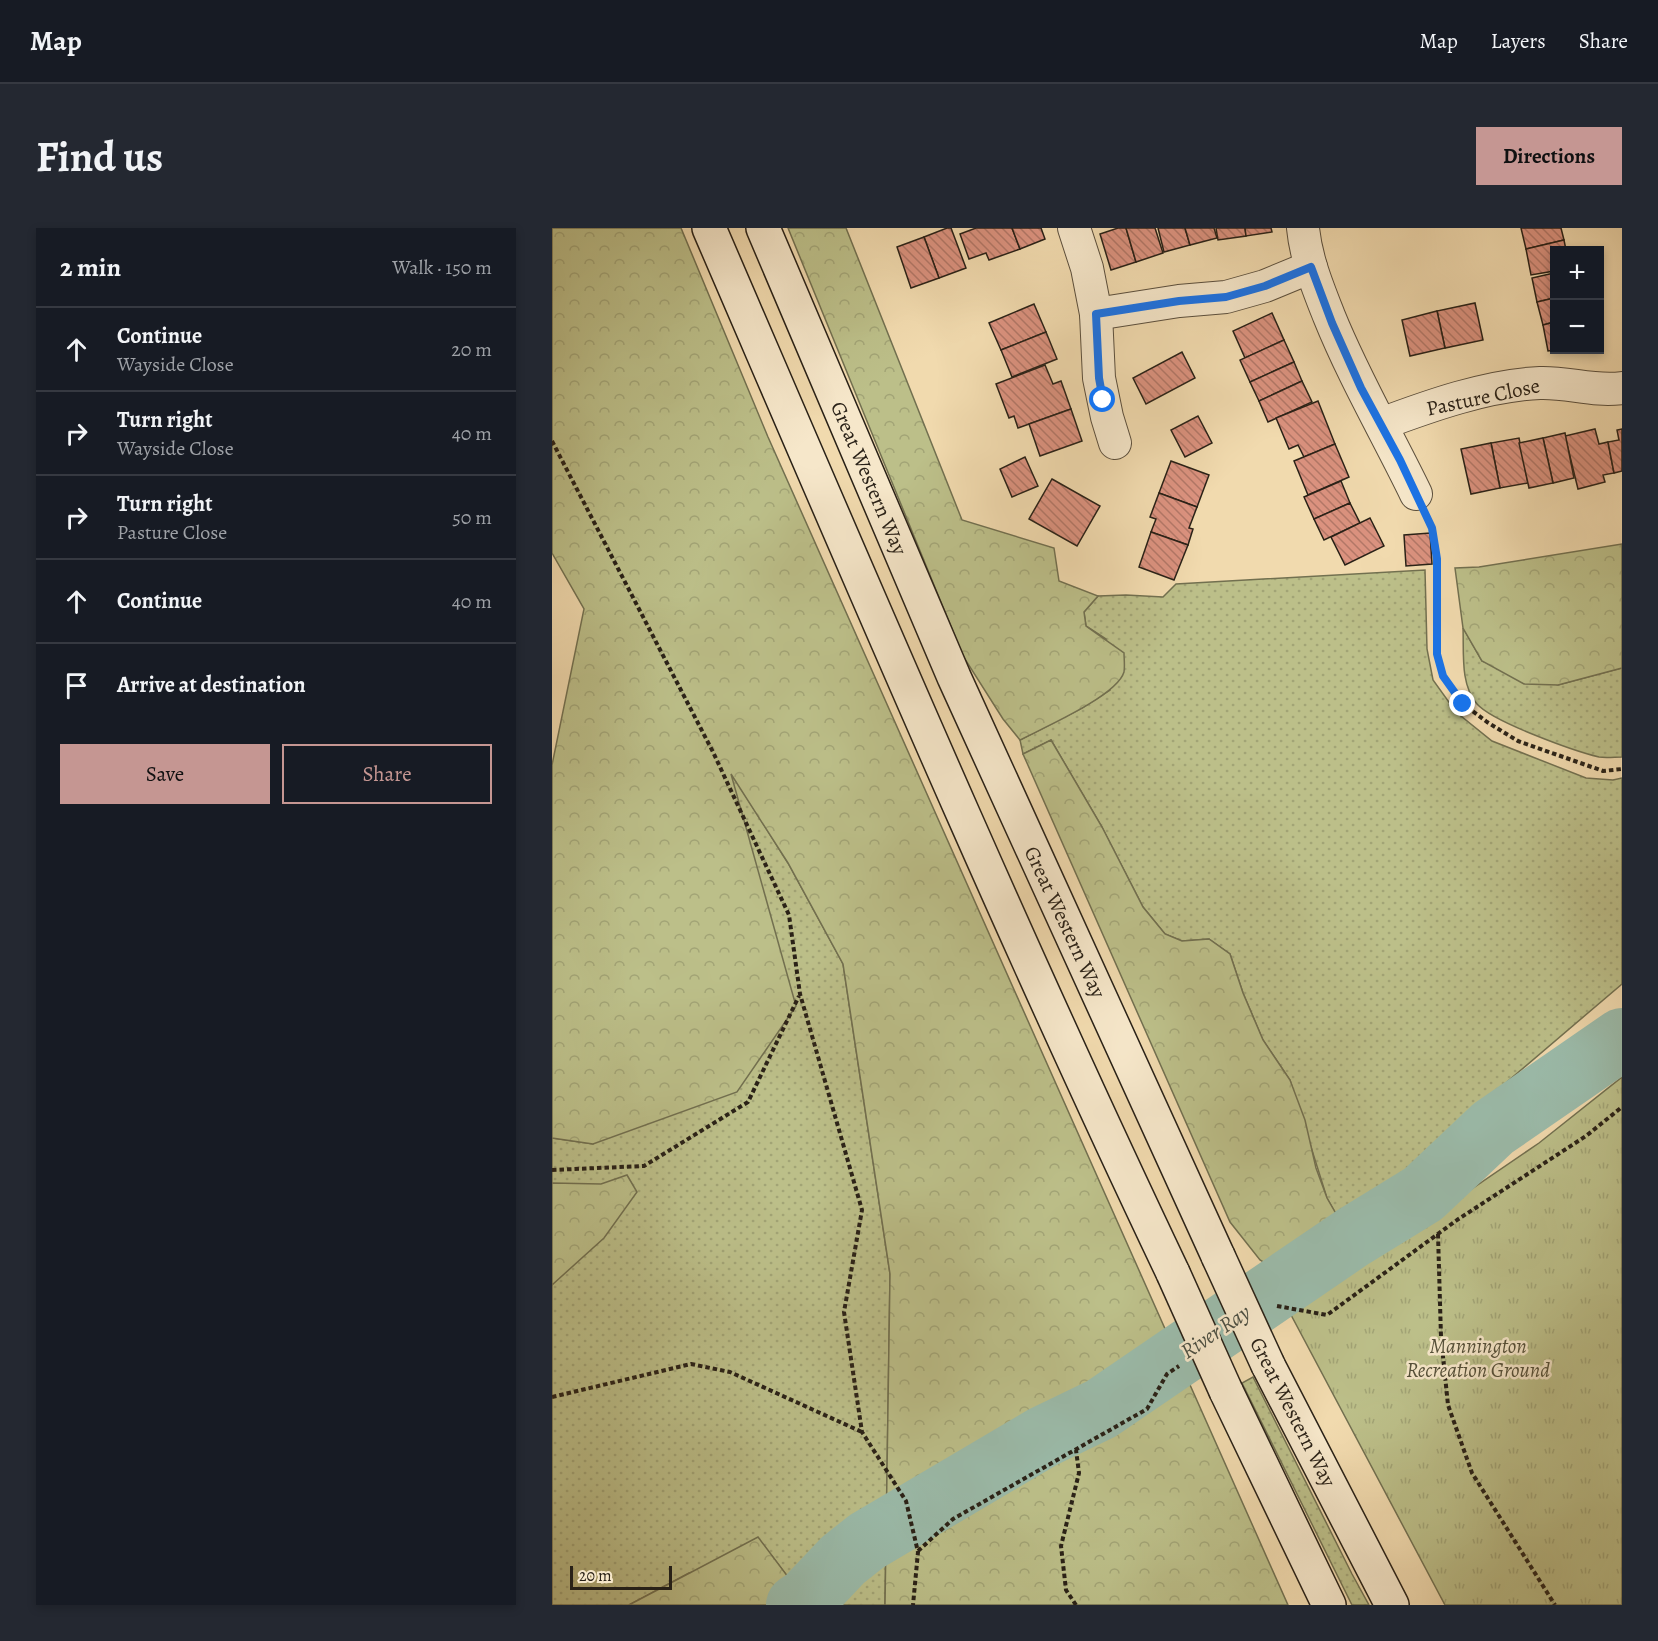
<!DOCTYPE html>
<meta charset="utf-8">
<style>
:root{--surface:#171b24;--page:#242831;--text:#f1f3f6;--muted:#9ea1a6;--line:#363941;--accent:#c59692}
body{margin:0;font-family:Alegreya,serif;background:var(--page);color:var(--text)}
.controls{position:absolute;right:18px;top:18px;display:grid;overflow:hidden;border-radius:0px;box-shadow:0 3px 9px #0003}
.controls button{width:54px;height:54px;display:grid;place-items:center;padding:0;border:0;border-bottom:2px solid var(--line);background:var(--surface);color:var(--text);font:30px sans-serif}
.scale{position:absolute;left:18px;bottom:15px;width:102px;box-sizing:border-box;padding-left:6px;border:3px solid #292117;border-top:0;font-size:16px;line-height:21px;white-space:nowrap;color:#292117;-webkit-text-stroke:4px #f6e7ca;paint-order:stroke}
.stop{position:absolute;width:18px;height:18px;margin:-14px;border:4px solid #1a73e8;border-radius:50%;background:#fff}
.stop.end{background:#1a73e8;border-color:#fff;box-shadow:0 2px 6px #0008}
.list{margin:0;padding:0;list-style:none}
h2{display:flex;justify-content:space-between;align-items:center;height:78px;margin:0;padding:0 24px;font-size:26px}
h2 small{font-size:20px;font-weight:400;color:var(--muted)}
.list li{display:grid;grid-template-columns:39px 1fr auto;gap:18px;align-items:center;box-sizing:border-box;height:84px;padding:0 24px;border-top:2px solid var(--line)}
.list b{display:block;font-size:22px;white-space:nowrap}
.list p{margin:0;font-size:20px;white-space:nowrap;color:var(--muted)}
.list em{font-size:20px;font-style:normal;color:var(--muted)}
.actions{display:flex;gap:12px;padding:18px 24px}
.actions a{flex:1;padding:14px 0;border:2px solid var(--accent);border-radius:0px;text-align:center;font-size:21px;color:var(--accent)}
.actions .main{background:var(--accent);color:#111}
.icon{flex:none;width:33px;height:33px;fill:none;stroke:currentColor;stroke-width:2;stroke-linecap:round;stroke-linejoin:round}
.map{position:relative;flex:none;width:1070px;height:1377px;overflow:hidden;border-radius:0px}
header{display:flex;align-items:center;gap:36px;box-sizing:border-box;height:84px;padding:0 30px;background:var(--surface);border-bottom:2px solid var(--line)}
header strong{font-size:28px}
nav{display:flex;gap:33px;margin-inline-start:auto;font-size:21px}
.intro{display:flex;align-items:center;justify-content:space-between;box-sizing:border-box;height:144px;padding:0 36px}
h1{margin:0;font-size:42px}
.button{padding:15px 27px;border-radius:0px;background:var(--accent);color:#111;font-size:21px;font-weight:700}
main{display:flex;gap:36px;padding:0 36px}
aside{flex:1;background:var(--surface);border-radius:0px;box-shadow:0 3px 9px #0003}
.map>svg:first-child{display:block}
.grass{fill:url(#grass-dots);stroke:#727050;stroke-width:1.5}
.forest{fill:url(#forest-crowns);stroke:#727050;stroke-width:1.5}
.park{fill:url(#park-tufts);stroke:#727050;stroke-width:1.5}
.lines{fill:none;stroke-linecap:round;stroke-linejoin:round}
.river{stroke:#9bbbaa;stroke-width:62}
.building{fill:url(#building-back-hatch);stroke:#292117;stroke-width:1.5}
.street-casing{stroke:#5b4f3d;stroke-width:34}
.secondary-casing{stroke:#292117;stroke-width:36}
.path{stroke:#292117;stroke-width:4;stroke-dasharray:4.5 3;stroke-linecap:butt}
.street{stroke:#f6e7ca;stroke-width:32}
.secondary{stroke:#f6e7ca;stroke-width:33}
.secondary-bridge-casing{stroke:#292117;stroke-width:36;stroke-linecap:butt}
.secondary-bridge{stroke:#f6e7ca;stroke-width:33}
.route{stroke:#1a73e8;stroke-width:8}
.labels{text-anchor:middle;stroke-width:5;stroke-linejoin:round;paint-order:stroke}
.street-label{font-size:21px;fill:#292117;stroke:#f6e7ca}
.park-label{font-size:21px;font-style:italic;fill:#555039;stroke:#f6e7ca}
.water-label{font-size:22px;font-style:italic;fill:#4b4f43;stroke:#f6e7ca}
</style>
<header>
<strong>Map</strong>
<nav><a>Map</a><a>Layers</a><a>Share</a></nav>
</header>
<div class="intro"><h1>Find us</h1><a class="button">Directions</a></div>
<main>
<aside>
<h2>2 min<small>Walk · 150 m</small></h2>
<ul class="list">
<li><svg class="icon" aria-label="ahead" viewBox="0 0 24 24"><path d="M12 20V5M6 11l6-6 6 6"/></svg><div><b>Continue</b><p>Wayside Close</p></div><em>20 m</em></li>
<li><svg class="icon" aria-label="right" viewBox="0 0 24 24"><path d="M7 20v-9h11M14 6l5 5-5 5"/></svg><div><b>Turn right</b><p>Wayside Close</p></div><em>40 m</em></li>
<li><svg class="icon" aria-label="right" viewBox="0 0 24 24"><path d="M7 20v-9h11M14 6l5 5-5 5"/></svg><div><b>Turn right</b><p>Pasture Close</p></div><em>50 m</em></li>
<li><svg class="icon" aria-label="ahead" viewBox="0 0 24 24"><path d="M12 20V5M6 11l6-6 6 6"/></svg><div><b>Continue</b></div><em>40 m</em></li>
<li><svg class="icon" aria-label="arrive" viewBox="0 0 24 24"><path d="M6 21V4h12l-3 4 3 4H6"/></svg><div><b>Arrive at destination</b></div></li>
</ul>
<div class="actions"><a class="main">Save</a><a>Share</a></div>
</aside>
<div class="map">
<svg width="1070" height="1377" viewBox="0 0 1070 1377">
<defs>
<pattern id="grass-dots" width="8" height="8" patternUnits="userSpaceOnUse" patternTransform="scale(1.5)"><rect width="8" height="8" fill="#bcbf89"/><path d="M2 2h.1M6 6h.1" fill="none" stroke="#a2a476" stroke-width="1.8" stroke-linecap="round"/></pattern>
<pattern id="forest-crowns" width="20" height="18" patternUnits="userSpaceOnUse" patternTransform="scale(1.5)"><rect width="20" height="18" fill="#bcbf89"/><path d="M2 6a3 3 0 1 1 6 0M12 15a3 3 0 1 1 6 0" fill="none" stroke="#a2a476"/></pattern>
<pattern id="park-tufts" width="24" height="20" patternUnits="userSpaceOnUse" patternTransform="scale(1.5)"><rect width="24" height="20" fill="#bcbf89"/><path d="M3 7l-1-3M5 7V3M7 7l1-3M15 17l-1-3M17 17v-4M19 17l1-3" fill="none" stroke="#a2a476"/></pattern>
<pattern id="building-back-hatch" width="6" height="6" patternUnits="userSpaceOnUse" patternTransform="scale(1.5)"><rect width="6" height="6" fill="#db927f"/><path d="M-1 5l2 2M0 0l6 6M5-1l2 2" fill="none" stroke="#b27767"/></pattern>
</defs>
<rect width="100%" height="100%" fill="#f1daae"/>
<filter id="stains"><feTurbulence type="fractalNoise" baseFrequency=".00333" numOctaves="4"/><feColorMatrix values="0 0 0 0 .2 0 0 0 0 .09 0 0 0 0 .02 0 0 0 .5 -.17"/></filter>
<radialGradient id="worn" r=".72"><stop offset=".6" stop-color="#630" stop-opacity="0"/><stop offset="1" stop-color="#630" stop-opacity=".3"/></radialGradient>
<!-- grass -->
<g class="grass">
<polygon points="873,342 875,421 881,452 904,484 940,513 1034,550 1061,552 1070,550 1070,756 909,893 791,998 775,970 738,852 711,812 691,765 678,726 657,711 630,713 613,706 591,679 550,599 499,512 471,526 468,512 530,480 558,462 554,411 534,398 532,384 546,368 574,367 611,369 624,356"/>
<path d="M911,400L930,433L1006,457L1070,440V529C1063,529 1054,530 1047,529C1022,523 941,494 925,476C908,457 912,424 911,400Z"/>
<polygon points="178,543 236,635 291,736 338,1046 333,1377 257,1377 220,1328 137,1345 77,1377 0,1377 0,910 41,916"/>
<polygon points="701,1149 800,1346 817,1377 800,1377 690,1155"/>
</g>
<!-- forest -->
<g class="forest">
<polygon points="0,0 129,0 216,209 736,1377 333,1377 338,1046 291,736 236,635 179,546 244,778 185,864 41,916 0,910 0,537 32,381 0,325"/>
<path d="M236,0H294L410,292L502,320L507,353L546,368L532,384L534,398L572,425C572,430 573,438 572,444C565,468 491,500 468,512L451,491L411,428Z"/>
<polygon points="1070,316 1070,440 1006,457 972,456 930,433 911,400 903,340 927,339"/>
<polygon points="499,512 550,599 591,679 613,706 630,713 657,711 678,726 691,765 711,812 738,852 753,892 764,940 775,970 791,998 726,1043 708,1032 678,994 471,526"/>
<polygon points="75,947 85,964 52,1010 0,1057 0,955 49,956"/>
<polygon points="206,1309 257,1377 77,1377"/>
</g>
<!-- park -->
<polygon class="park" points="1070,849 1070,1377 893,1377 738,1085 987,915"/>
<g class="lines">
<!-- river -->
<polyline class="river" points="245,1377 254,1371 291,1332 315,1313 491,1209 549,1181 801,1009 871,966 941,900 1070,811"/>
</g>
<!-- building -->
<g class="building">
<polygon points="395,0 399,0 414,40 387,50 372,9"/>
<polygon points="424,0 460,0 468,21 437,32 434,25 417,31 408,6"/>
<polygon points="460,0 489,0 493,11 468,21"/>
<polygon points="566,0 574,0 584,34 559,42 548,6"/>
<polygon points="574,0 603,0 611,25 584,34"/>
<polygon points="606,0 633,0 638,17 612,24"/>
<polygon points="633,0 662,0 665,10 638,17"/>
<polygon points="664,0 693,0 694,8 666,12"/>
<polygon points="693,0 719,0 720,4 694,8"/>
<polygon points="969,0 1009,0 1012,12 974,21"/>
<polygon points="372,9 387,50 359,60 345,19"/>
<polygon points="1012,12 1014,22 1002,22 1002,43 979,47 974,21"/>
<polygon points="1002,45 1002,70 985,74 980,50"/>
<polygon points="1002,70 1002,94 991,97 985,74"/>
<polygon points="923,75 931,112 893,120 885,83"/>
<polygon points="482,76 494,104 449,122 437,95"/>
<polygon points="885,83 893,120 858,128 850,92"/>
<polygon points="720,85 732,112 693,130 681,103"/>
<polygon points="1002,94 1003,122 996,123 991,97"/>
<polygon points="494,104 505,131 460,149 449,122"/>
<polygon points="732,112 742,134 698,154 688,132"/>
<polygon points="630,124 643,150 594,176 581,150"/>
<polygon points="742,134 750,153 707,173 698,154"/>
<polygon points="493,137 501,156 509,153 519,181 466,200 462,188 457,190 444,156"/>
<polygon points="750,153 760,174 716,194 707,173"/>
<polygon points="766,173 783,216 752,229 746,217 737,221 724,190"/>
<polygon points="519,181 530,213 488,228 477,196"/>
<polygon points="646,188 660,215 633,229 619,202"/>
<polygon points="1043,201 1047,216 1056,214 1062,245 1051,247 1053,254 1026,261 1013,208"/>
<polygon points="1070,201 1070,243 1062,245 1056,214 1067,212 1065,202"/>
<polygon points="1013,205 1022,250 1001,255 991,210"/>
<polygon points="967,210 976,255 948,260 939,215"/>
<polygon points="991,210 1001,255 977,260 967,215"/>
<polygon points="939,215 948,260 919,266 909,221"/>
<polygon points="783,216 797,249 756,267 742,233"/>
<polygon points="473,229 486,258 460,269 448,241"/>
<polygon points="619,233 657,247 645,279 607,265"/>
<polygon points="500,251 548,278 525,318 477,291"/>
<polygon points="789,253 798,275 762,291 752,269"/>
<polygon points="607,265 645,279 637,300 641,301 636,317 599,304 604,291 598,289"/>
<polygon points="798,275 808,295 772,312 762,291"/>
<polygon points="818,290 832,318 793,337 779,309"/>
<polygon points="599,304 636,317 622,352 587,339"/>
<polygon points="878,305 880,336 854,338 852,307"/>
</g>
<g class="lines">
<defs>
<g id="street">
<polyline points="522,0 535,40 544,86 547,150 555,189 563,215"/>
<path d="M751,0C754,31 766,60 777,88C802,150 835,206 864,266"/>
<polyline points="544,86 627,73 674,69 713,58 759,39"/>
<path d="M829,196C877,178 936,157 988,155C1016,154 1042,164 1070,160"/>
</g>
<g id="secondary">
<path d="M157,0C308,350 457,701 621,1045"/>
<polyline points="211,0 402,449 666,1028"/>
<polyline points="716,1137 840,1377"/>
<polyline points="674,1163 777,1377"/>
</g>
</defs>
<!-- street casing -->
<use href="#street" class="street-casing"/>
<!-- secondary casing -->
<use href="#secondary" class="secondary-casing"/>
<!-- path -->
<g class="path">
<polyline points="0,213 161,524 237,687 248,766 310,982 292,1084 310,1204 354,1273 366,1324 361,1377"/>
<polyline points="878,294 884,316 885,331 885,426 891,448 911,476 935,494 966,513 1051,543 1070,541"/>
<polyline points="0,942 92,938 196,874 247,768"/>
<polyline points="886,1006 889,1109 896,1177 920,1245 1003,1377"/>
<polyline points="725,1078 775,1087 905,992 1034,908 1070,879"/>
<polyline points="0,1169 139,1136 178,1144 310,1204"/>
<polyline points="366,1323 401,1291 595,1181 615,1146 627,1138"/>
<polyline points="524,1377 514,1362 509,1318 527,1245 524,1222"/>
</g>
<!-- street -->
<use href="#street" class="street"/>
<!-- secondary -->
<use href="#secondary" class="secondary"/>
<defs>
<g id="secondary-bridge">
<polyline points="666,1028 716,1137"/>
<polyline points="621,1045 674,1163"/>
</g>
</defs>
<!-- secondary-bridge casing -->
<use href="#secondary-bridge" class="secondary-bridge-casing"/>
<!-- secondary-bridge -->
<use href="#secondary-bridge" class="secondary-bridge"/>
</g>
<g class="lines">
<!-- route -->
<polyline class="route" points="551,172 547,150 544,86 627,73 674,69 713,58 759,39 780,95 809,160 848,232 880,300 885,331 885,426 891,448 911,476"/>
</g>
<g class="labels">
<!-- street labels -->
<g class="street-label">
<text transform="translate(931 169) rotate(-12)" y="7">Pasture Close</text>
<text transform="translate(317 250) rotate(67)" y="7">Great Western Way</text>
<text transform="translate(513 694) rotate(65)" y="7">Great Western Way</text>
<text transform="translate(741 1184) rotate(63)" y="7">Great Western Way</text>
</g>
<!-- park labels -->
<g class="park-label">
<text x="926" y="1125">Mannington<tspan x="926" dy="24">Recreation Ground</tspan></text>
</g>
<!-- water labels -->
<g class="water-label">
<text transform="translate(663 1103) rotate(-34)" y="8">River Ray</text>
</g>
</g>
<rect width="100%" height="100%" filter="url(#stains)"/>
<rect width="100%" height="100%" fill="url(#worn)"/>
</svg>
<div class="controls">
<button>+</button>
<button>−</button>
</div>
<div class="scale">20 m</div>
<div class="stop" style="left:551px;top:172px"></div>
<div class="stop end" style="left:911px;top:476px"></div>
</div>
</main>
